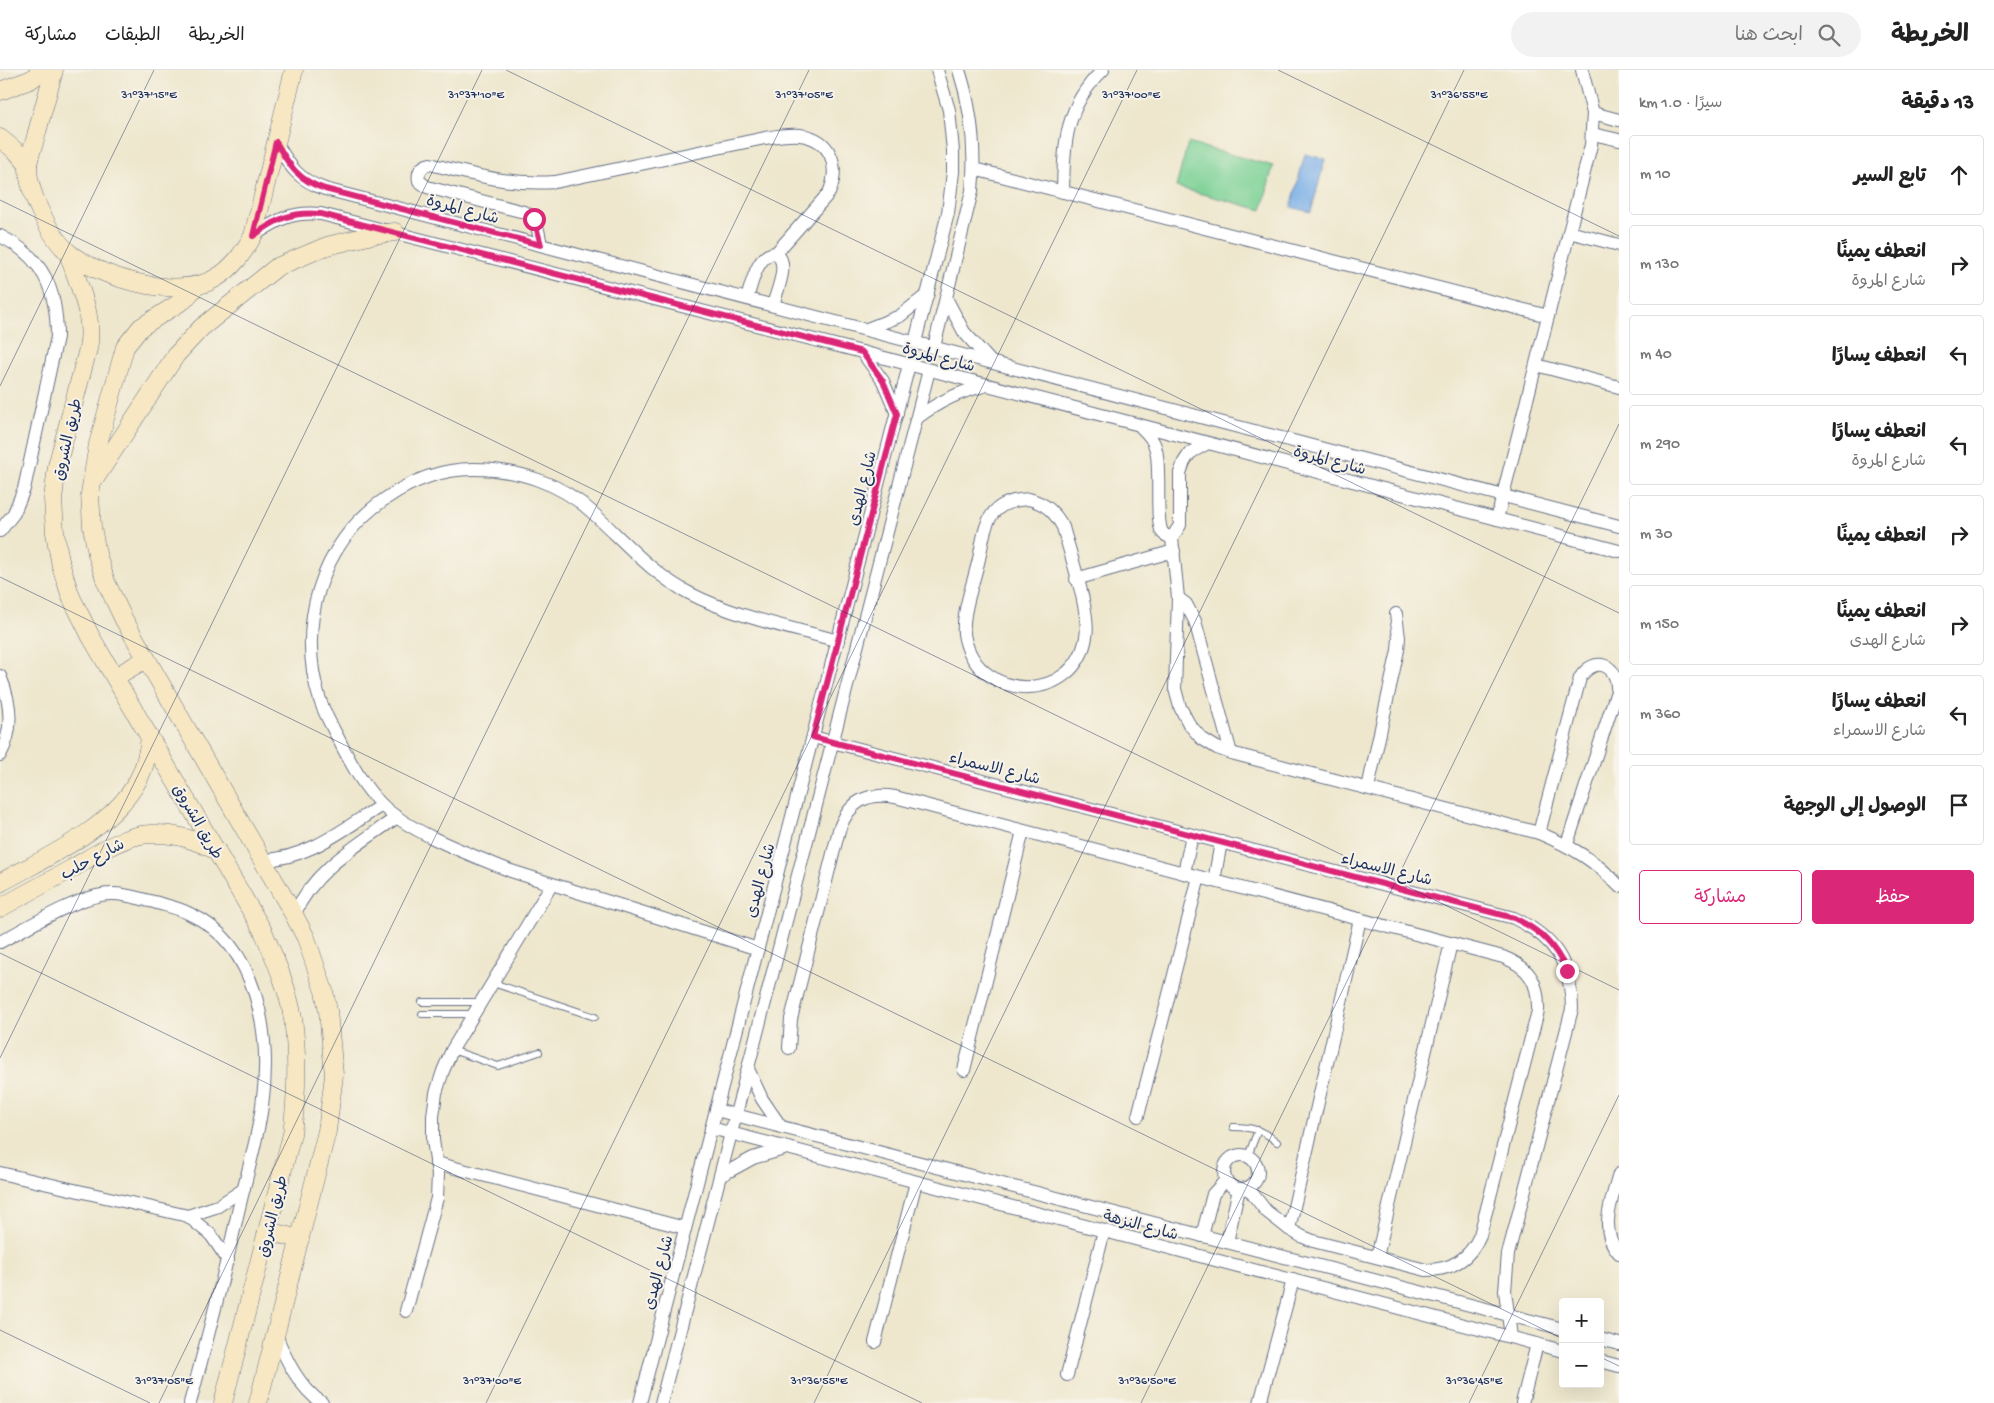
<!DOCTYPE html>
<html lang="ar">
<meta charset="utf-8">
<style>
:root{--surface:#fff;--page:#f2f2f2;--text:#222;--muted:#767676;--line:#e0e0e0;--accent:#db2777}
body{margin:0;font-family:"Gochi Hand","Playpen Sans Arabic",sans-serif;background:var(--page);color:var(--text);direction:rtl}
.controls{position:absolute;right:15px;bottom:15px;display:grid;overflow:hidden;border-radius:5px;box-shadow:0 5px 20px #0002}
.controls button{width:45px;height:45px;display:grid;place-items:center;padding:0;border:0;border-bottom:1px solid var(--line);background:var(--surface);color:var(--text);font:25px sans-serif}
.stop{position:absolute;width:15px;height:15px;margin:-11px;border:4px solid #db2777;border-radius:50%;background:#fff}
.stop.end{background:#db2777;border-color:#fff;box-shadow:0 1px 5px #0008}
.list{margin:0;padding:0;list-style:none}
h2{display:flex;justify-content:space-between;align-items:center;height:65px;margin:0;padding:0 20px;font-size:21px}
h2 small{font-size:16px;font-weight:400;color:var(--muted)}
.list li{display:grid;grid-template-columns:32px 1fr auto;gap:15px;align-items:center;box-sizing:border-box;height:80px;margin:0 10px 10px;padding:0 10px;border:1px solid var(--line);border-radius:5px}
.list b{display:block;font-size:19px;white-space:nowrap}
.list p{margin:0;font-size:16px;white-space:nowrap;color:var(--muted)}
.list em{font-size:16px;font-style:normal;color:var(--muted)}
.actions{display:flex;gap:10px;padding:15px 20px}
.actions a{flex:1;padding:11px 0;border:1px solid var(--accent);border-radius:5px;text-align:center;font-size:18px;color:var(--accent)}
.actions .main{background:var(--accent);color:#fff}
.icon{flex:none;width:28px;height:28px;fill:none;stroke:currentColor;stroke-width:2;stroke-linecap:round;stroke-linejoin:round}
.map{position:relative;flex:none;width:1619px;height:1333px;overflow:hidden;direction:ltr}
header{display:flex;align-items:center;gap:30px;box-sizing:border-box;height:70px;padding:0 25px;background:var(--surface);border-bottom:1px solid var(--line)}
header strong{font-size:24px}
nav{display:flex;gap:28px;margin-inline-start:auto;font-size:18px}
.search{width:350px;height:45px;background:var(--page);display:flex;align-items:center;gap:12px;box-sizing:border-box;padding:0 18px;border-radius:28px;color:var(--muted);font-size:19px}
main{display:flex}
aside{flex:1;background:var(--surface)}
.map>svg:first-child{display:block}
.green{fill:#7dd296;stroke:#4c807a}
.water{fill:#7aafe8;stroke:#4a6fa3}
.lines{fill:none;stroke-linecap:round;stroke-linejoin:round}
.lane-casing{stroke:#656f85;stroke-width:8}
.street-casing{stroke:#656f85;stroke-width:14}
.secondary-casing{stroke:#656f85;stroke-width:19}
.lane{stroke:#fff;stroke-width:6}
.street{stroke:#fff;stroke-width:12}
.secondary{stroke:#f7e8c3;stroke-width:18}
.route{stroke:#db2777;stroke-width:6}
.ticks{fill:none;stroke:#1b2f5e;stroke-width:1;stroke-opacity:0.45}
.labels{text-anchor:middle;stroke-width:4;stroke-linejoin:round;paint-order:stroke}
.street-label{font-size:16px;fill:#1b2f5e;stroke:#f7f3e8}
.ticks-label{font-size:12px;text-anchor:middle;fill:#1b2f5e;stroke:#f7f3e8;stroke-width:4;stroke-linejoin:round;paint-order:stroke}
</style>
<header>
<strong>الخريطة</strong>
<div class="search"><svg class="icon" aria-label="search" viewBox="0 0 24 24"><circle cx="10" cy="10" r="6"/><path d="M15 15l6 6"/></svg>ابحث هنا</div>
<nav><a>الخريطة</a><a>الطبقات</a><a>مشاركة</a></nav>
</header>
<main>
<aside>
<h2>13 دقيقة<small>سيرًا · 1.0 km</small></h2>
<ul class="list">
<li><svg class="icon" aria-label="ahead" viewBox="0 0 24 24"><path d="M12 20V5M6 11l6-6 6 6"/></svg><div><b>تابع السير</b></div><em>10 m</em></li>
<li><svg class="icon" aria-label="right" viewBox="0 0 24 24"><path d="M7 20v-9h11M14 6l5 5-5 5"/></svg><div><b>انعطف يمينًا</b><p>شارع المروة</p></div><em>130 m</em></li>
<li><svg class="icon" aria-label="left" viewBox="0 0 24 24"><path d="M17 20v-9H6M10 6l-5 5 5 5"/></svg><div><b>انعطف يسارًا</b></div><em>40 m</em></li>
<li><svg class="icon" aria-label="left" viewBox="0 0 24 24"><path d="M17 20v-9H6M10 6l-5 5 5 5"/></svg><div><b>انعطف يسارًا</b><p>شارع المروة</p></div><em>290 m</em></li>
<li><svg class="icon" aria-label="right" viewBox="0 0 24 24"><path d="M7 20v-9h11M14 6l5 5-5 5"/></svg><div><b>انعطف يمينًا</b></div><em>30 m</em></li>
<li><svg class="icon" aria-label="right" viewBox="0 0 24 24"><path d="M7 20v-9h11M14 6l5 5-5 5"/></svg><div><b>انعطف يمينًا</b><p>شارع الهدى</p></div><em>150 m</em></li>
<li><svg class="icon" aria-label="left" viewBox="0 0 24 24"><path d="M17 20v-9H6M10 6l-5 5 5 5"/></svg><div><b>انعطف يسارًا</b><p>شارع الاسمراء</p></div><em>360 m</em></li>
<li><svg class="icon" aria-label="arrive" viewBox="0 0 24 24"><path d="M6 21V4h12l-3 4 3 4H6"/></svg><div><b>الوصول إلى الوجهة</b></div></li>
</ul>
<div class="actions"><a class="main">حفظ</a><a>مشاركة</a></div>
</aside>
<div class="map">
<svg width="1619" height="1333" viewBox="0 0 1619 1333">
<rect width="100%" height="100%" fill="#f7f3e8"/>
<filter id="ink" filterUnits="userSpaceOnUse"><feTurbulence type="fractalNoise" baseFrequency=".02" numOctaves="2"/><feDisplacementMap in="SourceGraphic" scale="10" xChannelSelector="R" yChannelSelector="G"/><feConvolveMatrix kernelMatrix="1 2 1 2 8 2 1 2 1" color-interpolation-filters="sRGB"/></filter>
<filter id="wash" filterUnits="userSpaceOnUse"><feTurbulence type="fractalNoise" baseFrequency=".0096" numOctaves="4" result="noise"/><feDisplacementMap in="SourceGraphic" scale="20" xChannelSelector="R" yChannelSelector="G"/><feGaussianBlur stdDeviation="1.12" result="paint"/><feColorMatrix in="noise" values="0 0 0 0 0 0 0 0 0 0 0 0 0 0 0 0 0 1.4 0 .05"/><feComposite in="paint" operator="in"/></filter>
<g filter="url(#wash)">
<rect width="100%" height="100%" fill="#eee7cd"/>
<!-- green -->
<polygon class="green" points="1188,73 1273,96 1262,140 1176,117"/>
<!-- water -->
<polygon class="water" points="1305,84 1325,89 1311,142 1291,137"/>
</g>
<g filter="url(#ink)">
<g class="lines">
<defs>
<g id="lane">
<polyline points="493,913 595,947"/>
<polyline points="422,932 481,932"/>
<polyline points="422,944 473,944"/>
<polyline points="452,980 498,996 539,982"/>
<path d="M1233,1057C1251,1057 1263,1060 1277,1072"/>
<polyline points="1248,1086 1258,1060"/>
</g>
<g id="street">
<polyline points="1593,43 1619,50"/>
<polyline points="1593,64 1619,70"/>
<path d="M276,72C290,97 298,110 325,119L1619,456"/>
<polyline points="974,99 1548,246"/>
<path d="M1063,122C1064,73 1065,36 1103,0"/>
<polyline points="1569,162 1619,175"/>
<path d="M0,166C44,187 57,221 57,267L24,419L14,443L0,461"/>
<path d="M253,166C277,150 291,141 321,144L862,282L1619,481"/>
<path d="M541,175C538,161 538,148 524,142L427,117L419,111C417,102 421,96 430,94C474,105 508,115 555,112L765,68C776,66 789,64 800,65C832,69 840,97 829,123L776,183C757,183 752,214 747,228"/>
<polyline points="946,228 964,262 990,291"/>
<path d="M773,235C777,220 790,194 776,183"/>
<polyline points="867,259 900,246 928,224"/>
<polyline points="915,272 948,143 953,102 953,81 949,40 937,0"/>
<path d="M934,277L972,121C976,79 972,40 959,0"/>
<polyline points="862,282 883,311 897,344"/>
<polyline points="1536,295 1619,317"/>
<path d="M917,348C938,332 958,322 984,316"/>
<path d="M1141,357C1148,364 1154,370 1156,380C1161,398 1155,450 1162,462C1165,466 1168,466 1172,468"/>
<path d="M1206,374L1190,383L1184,392L1180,403V455L1172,468L1178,528L1175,619L1180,637L1189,654L1201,668L1217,678L1231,683L1539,763C1572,777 1595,790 1619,816"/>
<path d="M1029,429C1046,434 1054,441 1063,457C1070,484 1091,543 1086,567C1075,634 980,633 965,569C959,547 976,507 980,484C986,450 990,431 1029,429Z"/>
<polyline points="1497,449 1591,75 1593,43 1582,0"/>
<polyline points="1076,509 1174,481"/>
<polyline points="1178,528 1186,534 1195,551 1231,683"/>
<path d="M0,606C11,632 14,660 0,685"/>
<path d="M813,667L1514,848C1555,868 1571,893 1572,939L1508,1184L1505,1221L1511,1267"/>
<polyline points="1368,718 1398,580 1399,568 1396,544"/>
<path d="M1539,763L1580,608C1594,585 1619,594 1617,621L1567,774"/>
<path d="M263,790C308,789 345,758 382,735"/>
<polyline points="1184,803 1192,765"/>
<polyline points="1214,811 1221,772"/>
<path d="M294,845C314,799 358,775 397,747"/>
<path d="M0,872C28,857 80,825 110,824C125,823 140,829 154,832C167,836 179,838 190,844C259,875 272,968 262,1036C257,1072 246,1107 238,1142C224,1206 207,1270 190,1333"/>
<path d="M758,879L511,801C474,786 408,762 381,734C364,717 353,697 342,676C335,661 325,646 320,630C296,558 320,473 385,429C411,411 440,399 473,399C518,399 561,413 593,443C625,472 651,503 689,523C735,547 789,557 838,571"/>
<path d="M789,978L791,949L839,760C849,732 866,722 895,727L1503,887C1529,897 1539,912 1538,941L1480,1165C1470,1189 1452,1200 1426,1200L1313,1171L1301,1166L1289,1159L1266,1141L1248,1118"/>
<polyline points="748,999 762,1029 781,1057"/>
<polyline points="964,1000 1023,761"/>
<polyline points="716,1040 1563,1259"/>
<polyline points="1138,1046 1199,807"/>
<polyline points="711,1058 1563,1281"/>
<circle cx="1241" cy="1102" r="17"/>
<polyline points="436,1093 685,1158"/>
<polyline points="0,1103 188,1146 211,1165 228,1190"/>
<path d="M1619,1104C1612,1130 1598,1160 1619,1183"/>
<polyline points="720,1106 753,1088 784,1079"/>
<polyline points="188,1146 218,1136 244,1119"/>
<polyline points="1289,1159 1360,849"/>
<polyline points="1202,1166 1213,1124 1225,1111"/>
<polyline points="1227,1172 1239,1119"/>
<polyline points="1377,1187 1451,873"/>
<polyline points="406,1241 437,1128 438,1104 433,1070 433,1046 436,1023 443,1001 452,980 552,814"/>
<path d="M276,1265C286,1290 299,1317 322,1333"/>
<polyline points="1600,1269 1619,1274"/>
<polyline points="875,1272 916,1112"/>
<polyline points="1600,1291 1619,1296"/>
<polyline points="1067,1305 1104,1161"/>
<polyline points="640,1333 909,295"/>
<polyline points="661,1333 929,300"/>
<polyline points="1260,1333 1293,1210"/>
<polyline points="1522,1333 1537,1274"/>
</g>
<g id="secondary">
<path d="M54,0C48,23 41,46 35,70C33,77 29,87 28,95C27,121 50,167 69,183C101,208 178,231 216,208C233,198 243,183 253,166L294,0"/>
<polyline points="0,21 30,10 44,0"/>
<polyline points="0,68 17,82 28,95"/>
<path d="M68,182C77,214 95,244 88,279L57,396L53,429L55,463L61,496L71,527L91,567L263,861C275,889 288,918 293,949C298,987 297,1025 292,1064L223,1333"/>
<polyline points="197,215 184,230 141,257 125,277 98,374 90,424 92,457 97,484 106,512 123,548 294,845 306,868 324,921 328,941 334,1005 327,1061 258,1333"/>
<polyline points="96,407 176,285 201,258 277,197 327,176 372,165 395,162"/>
<polyline points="115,607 146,589"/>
<path d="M0,813C46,787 111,759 137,712C145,698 148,683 150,668"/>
<path d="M0,838C24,825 47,812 71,799C95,785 122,765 151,764C176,763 196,770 217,781"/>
<polyline points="267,1161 300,1169"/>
</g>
</defs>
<!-- lane casing -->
<use href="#lane" class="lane-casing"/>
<!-- street casing -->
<use href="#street" class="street-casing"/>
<!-- secondary casing -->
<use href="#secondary" class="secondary-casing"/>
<!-- lane -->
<use href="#lane" class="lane"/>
<!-- street -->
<use href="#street" class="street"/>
<!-- secondary -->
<use href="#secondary" class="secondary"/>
</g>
</g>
<g class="lines" filter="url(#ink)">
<!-- route -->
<path class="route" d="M534,149L541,175L325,119C298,110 290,97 276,72L253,166C277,149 291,141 321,144L862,282L883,311L897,344L813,667L1514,848C1541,861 1554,874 1567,901"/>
</g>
<!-- ticks -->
<path class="ticks" d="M506,0L1619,543M1278,0L1619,166M0,130L1619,920M0,316L154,0M0,507L1563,1269M0,883L922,1333M0,988L482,0M0,1260L150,1333M1600,1287L1619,1296M159,1333L809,0M486,1333L1137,0M814,1333L1464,0M1141,1333L1619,354M1469,1333L1619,1025"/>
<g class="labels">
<!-- street labels -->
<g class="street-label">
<text transform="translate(463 138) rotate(15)" y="6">شارع المروة</text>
<text transform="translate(939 286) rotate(15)" y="6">شارع المروة</text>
<text transform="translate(66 369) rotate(-77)" y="6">طريق الشروق</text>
<text transform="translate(1330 389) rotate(15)" y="6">شارع المروة</text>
<text transform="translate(861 418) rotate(-76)" y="6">شارع الهدى</text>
<text transform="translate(995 697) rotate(14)" y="6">شارع الاسمراء</text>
<text transform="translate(199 751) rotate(60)" y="6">طريق الشروق</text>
<text transform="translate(92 788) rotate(-28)" y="6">شارع حلب</text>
<text transform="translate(1387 798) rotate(14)" y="6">شارع الاسمراء</text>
<text transform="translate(759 810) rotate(-75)" y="6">شارع الهدى</text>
<text transform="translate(271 1146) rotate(-76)" y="6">طريق الشروق</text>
<text transform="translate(1141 1154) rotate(15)" y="6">شارع النزهة</text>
<text transform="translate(657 1202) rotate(-75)" y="6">شارع الهدى</text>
</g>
</g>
<g class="ticks-label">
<text x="149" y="28">31°37'15"E</text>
<text x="476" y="28">31°37'10"E</text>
<text x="804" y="28">31°37'05"E</text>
<text x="1131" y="28">31°37'00"E</text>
<text x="1459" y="28">31°36'55"E</text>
<text x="164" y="1314">31°37'05"E</text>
<text x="492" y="1314">31°37'00"E</text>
<text x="819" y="1314">31°36'55"E</text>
<text x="1147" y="1314">31°36'50"E</text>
<text x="1474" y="1314">31°36'45"E</text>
</g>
</svg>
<div class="controls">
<button>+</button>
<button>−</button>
</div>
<div class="stop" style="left:534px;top:149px"></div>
<div class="stop end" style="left:1567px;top:901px"></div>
</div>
</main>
